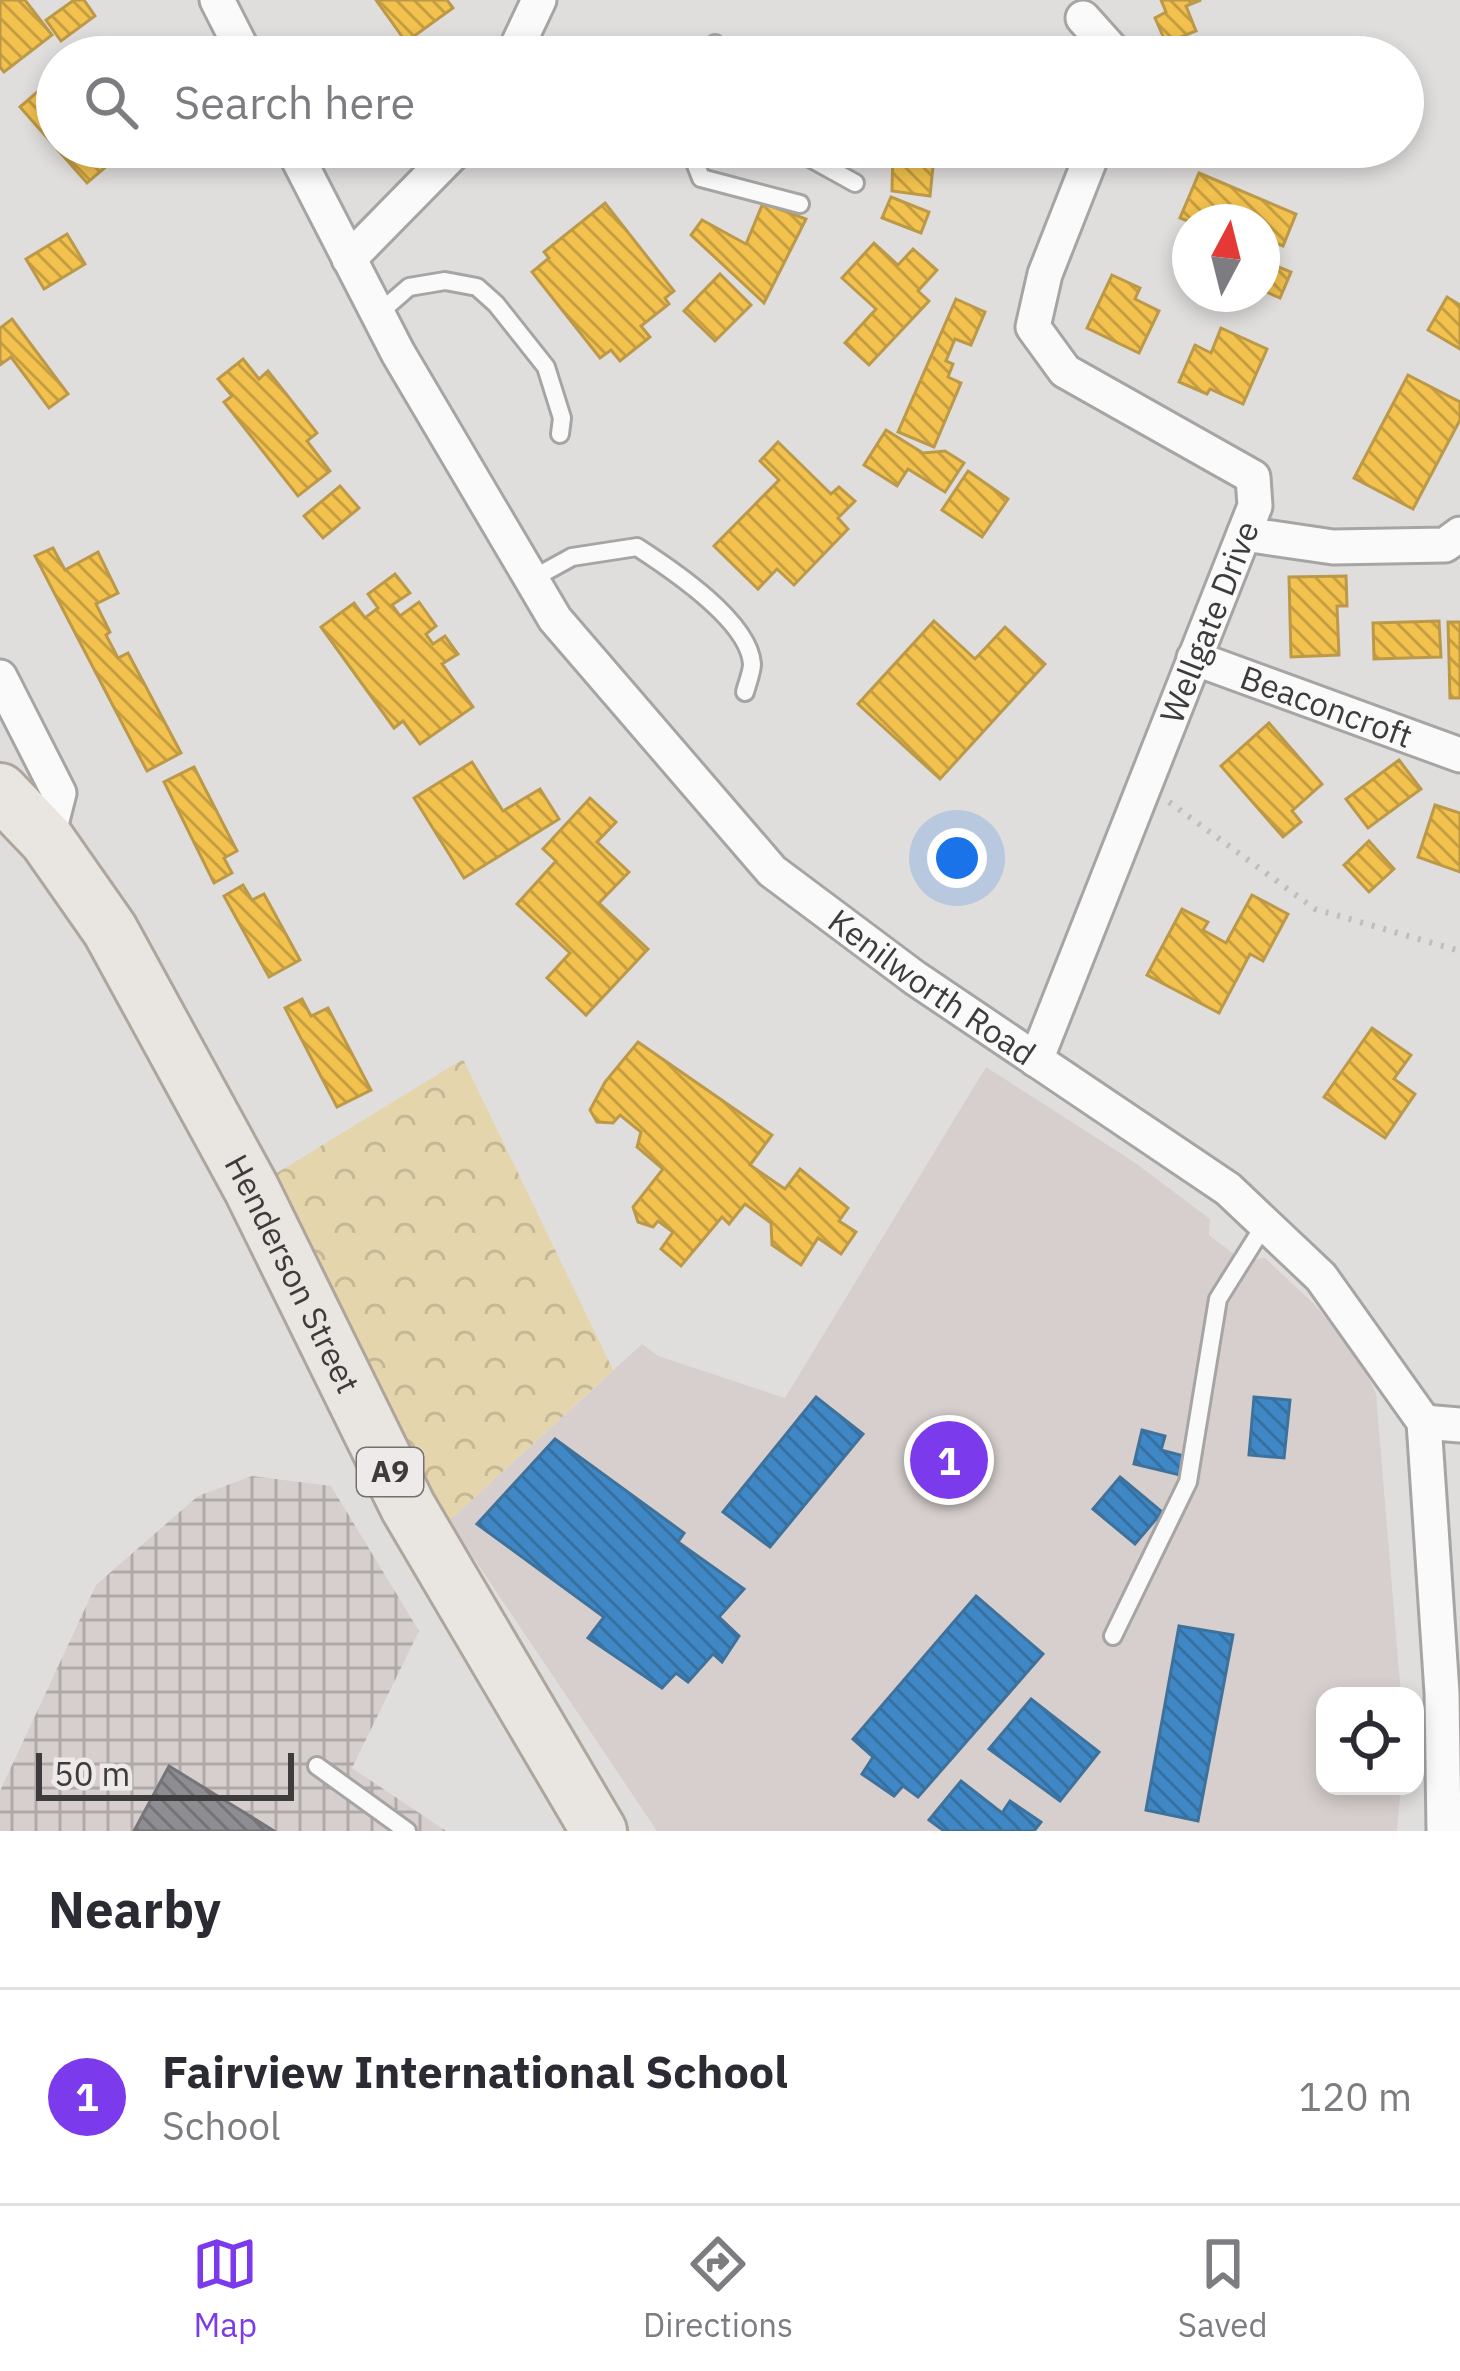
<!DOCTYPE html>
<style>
:root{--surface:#fff;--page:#f7f7f7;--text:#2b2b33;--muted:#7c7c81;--line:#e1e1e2;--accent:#7c3aed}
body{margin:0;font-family:"IBM Plex Sans",sans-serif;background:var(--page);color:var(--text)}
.controls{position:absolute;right:36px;bottom:36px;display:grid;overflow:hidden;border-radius:24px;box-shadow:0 6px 18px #0003}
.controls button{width:108px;height:108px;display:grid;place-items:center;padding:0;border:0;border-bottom:3px solid var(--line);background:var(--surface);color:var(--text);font:60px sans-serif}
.compass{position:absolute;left:1172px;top:204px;width:108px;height:108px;border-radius:50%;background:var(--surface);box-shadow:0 6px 18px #0003;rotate:7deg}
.scale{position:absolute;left:36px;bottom:30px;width:258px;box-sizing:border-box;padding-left:12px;border:6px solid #3d3b3b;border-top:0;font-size:33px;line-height:42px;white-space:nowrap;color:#3d3b3b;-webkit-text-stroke:9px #eeeaea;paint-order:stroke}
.you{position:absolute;left:957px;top:858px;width:42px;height:42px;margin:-30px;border:9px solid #fff;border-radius:50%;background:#1a73e8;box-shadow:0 0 0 18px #1a73e833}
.badge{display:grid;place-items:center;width:78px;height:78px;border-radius:50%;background:var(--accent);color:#fff;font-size:39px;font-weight:700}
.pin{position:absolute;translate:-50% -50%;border:6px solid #fff;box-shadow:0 3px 12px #0006}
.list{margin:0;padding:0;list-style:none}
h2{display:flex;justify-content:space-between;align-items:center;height:156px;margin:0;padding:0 48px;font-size:51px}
h2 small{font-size:39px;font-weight:400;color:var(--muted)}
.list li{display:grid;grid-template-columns:78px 1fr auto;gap:36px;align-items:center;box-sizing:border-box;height:216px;padding:0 48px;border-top:3px solid var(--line)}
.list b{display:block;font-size:45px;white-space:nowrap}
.list p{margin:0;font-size:39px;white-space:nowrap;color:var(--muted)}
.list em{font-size:39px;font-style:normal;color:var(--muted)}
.icon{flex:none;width:66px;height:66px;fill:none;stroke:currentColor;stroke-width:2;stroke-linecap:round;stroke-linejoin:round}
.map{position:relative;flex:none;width:1460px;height:1831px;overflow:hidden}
.search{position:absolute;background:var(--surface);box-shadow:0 6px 18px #0003;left:36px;right:36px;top:36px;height:132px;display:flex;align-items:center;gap:30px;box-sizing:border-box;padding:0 42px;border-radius:66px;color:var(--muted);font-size:45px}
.sheet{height:372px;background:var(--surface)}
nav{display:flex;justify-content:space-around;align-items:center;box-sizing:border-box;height:168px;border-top:3px solid var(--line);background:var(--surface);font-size:33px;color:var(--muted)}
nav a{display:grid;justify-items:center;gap:6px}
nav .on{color:var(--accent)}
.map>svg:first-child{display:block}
.built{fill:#d6cfcd}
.industrial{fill:url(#industrial-grid)}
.forest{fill:url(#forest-crowns)}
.homes{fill:url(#homes-back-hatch);stroke:#bc9948;stroke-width:3}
.schools{fill:url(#schools-back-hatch);stroke:#3e719c;stroke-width:3}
.industry{fill:url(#industry-back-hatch);stroke:#757478;stroke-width:3}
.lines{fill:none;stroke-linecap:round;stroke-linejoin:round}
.lane-casing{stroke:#a7a5a4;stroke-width:22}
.street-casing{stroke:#a7a5a4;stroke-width:39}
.primary-casing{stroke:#aea59d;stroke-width:60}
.path{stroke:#bfbebe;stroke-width:6;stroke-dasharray:3 9;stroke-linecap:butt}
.lane{stroke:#fafafa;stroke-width:16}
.street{stroke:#fafafa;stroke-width:33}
.primary{stroke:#e9e5e0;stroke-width:54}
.labels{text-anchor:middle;stroke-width:12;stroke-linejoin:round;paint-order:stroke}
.shield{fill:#eeeaea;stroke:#727070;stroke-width:3}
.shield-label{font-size:30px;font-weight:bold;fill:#3d3b3b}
.street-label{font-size:33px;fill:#3d3b3b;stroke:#eeeaea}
</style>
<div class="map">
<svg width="1460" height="1831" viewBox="0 0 1460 1831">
<defs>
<pattern id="industrial-grid" width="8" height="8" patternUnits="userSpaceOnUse" patternTransform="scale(3)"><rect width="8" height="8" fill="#d6cfcd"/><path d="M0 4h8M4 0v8" fill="none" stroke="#afa9a8"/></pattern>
<pattern id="forest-crowns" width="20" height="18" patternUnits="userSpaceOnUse" patternTransform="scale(3)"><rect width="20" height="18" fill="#e4d5ac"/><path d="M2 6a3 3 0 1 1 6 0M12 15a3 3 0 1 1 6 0" fill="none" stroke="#c4b895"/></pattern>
<pattern id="homes-back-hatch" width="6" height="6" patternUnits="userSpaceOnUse" patternTransform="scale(3)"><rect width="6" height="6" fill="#f2c14e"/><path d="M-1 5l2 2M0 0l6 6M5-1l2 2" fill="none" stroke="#c59e42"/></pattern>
<pattern id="schools-back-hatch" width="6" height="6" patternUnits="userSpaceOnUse" patternTransform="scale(3)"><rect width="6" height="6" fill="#3f88c5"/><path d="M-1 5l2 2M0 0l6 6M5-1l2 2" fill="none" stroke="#3670a1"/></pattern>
<pattern id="industry-back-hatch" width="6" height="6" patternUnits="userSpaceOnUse" patternTransform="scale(3)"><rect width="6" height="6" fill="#8d8d92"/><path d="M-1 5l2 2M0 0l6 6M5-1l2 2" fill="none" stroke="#747478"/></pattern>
</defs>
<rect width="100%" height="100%" fill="#e0dedd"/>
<!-- built -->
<polygon class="built" points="986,1067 1134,1162 1210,1219 1209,1235 1243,1261 1265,1258 1314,1304 1361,1362 1376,1394 1401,1696 1325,1696 1325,1786 1401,1786 1397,1831 657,1831 449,1521 642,1344 658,1356 785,1398"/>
<!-- industrial -->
<polygon class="industrial" points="252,1476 331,1486 419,1631 352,1768 446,1831 0,1831 0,1791 96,1585 198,1496"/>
<!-- forest -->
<polygon class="forest" points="463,1059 613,1370 449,1521 262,1182"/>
<!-- homes -->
<g class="homes">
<polygon points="0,0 25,0 52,35 4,72 0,67"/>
<polygon points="74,0 84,0 95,16 61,41 46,20"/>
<polygon points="376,0 447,0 453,8 406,42"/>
<polygon points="1161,0 1201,0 1186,6 1196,31 1166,43 1155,18 1166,12"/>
<polygon points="57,75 57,147 129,147 87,183 20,107"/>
<polygon points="893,147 935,147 930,196 892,191"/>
<polygon points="1199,173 1296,214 1283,246 1262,237 1262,222 1190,222 1180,218"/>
<polygon points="891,197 929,212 921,233 882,218"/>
<polygon points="605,203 674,291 665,298 669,304 641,326 650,337 620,361 611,350 600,358 532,272 549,258 544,252"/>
<polygon points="763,203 806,219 764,303 691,235 702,220 746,244"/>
<polygon points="67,234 85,264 44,289 26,259"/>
<polygon points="874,243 898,265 913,249 937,270 918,291 929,301 869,365 845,343 876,309 842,278"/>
<polygon points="1262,260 1291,272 1280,298 1262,290"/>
<polygon points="720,274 751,305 715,341 684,311"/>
<polygon points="1112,275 1140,288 1135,299 1159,311 1139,353 1087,328"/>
<polygon points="1447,297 1460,305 1460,349 1428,330"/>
<polygon points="956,299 985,312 971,345 955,339 946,361 953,364 948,377 961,383 934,447 898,432"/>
<polygon points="12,319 68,394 49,408 11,357 0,365 0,328"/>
<polygon points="1221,328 1267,349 1243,404 1210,389 1207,394 1179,382 1195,345 1211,353"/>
<polygon points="243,359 259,379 268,371 317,433 307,441 330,471 298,496 224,402 232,396 218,379"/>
<polygon points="1408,375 1460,402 1460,420 1413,509 1354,478"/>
<polygon points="886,430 923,453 945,451 964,463 945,492 908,469 897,486 864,465"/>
<polygon points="778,442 831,494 839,487 855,501 838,518 848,529 794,585 777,569 758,589 714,546 779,480 760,461"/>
<polygon points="968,471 1008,499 982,537 942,510"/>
<polygon points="340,486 359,508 323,538 304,516"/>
<polygon points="53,548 65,570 98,552 118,593 96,604 110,632 106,635 118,658 128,653 181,753 147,771 35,556"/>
<polygon points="395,574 410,593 392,605 400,616 419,602 436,626 426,634 433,644 445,636 458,654 442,664 473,707 420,744 403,721 394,728 321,627 354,603 365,618 378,608 368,594"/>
<polygon points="1346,576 1347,606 1337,606 1339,655 1291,657 1289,577"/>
<polygon points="934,621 975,659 1005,627 1045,664 940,779 858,704"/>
<polygon points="1439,621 1441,657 1374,659 1373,623"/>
<polygon points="1448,622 1460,622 1460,698 1450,698"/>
<polygon points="1269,723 1322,784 1292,811 1301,822 1283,837 1221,766"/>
<polygon points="1399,760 1421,789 1368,828 1346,799"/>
<polygon points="472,762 503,811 540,789 559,819 464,878 414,798"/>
<polygon points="194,767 237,851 224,858 232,873 214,883 164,782"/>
<polygon points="590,798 616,822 597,842 629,872 599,903 648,949 586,1015 547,978 570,953 517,904 556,861 543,849"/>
<polygon points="1435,805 1460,813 1460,872 1418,857"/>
<polygon points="1369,841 1394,869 1369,892 1344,865"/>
<polygon points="243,885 252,900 264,894 300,960 269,977 224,896"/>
<polygon points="1252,895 1288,914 1263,961 1250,954 1219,1013 1147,975 1182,909 1208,922 1203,930 1226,943"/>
<polygon points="302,999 311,1016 328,1008 371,1090 337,1107 285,1008"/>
<polygon points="1372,1028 1411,1055 1394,1079 1415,1094 1385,1138 1324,1097"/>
<polygon points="638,1042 772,1135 750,1165 785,1189 800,1169 848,1208 839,1221 856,1232 841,1254 818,1238 801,1265 772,1245 771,1223 745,1204 729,1224 722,1217 681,1266 661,1249 673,1232 658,1221 653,1227 638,1222 633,1207 663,1169 637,1147 641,1132 620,1115 613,1123 597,1122 590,1110 605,1082"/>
</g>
<!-- schools -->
<g class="schools">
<polygon points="816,1397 863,1434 770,1547 723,1512"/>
<polygon points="1254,1397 1290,1400 1284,1458 1249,1455"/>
<polygon points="1142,1430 1165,1436 1161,1450 1184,1456 1180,1475 1134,1464"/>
<polygon points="555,1439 684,1533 678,1542 744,1589 719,1617 739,1636 722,1662 713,1654 688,1682 676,1673 662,1688 588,1638 604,1617 477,1524"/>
<polygon points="1120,1477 1162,1512 1135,1544 1093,1509"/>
<polygon points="976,1596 1043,1654 918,1797 903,1786 894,1796 862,1774 873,1757 853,1739"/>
<polygon points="1179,1626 1233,1635 1198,1821 1146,1810"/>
<polygon points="1031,1699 1099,1752 1060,1801 989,1749"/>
<polygon points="961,1781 1002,1813 1010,1801 1041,1822 1034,1831 944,1831 929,1820"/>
</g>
<!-- industry -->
<polygon class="industry" points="169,1766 274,1831 134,1831"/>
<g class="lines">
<defs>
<g id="lane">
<polyline points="715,57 715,44"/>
<polyline points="689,147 701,178 800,204"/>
<polyline points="790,147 855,183"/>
<polyline points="378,314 409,287 445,281 477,287 496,304 546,367 562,418 560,434"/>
<path d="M532,579L572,557L637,547C671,569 749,621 752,664C752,672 747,684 745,692"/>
<polyline points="1113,1636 1188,1482 1218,1299 1265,1224"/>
<polyline points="317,1766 407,1831"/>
</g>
<g id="street">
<polyline points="217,0 246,57"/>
<polyline points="1083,18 1118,57"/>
<polyline points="512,57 539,0"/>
<path id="s1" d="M292,147L398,353L555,619L772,871L915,978L1228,1189L1321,1277L1424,1422L1442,1693L1444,1831"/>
<polyline points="349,259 459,147"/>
<polyline points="1244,534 1333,547 1445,545 1460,534"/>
<path id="s2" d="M1194,658L1460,755"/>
<polyline points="0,677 59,793 47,840"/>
<path id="s3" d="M1036,1060L1255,506L1253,477L1065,371L1033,327L1045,274L1095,147"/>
<polyline points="1424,1422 1460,1425"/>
</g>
<g id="primary">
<path id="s4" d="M0,791L47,840L110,930L251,1188L408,1507L599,1831"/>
</g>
</defs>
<!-- lane casing -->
<use href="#lane" class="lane-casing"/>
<!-- street casing -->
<use href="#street" class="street-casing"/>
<!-- primary casing -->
<use href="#primary" class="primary-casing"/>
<!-- path -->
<polyline class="path" points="1169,802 1315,909 1460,951"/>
<!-- lane -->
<use href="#lane" class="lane"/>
<!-- street -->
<use href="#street" class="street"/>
<!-- primary -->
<use href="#primary" class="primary"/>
</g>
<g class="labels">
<!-- shield labels -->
<rect class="shield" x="357" y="1448" width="66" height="48" rx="9"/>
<g class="shield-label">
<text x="390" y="1482">A9</text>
</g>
<!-- street labels -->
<g class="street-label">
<text dy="12" stroke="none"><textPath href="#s3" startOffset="471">Wellgate Drive</textPath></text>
<text dy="12" stroke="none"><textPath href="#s2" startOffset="141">Beaconcroft</textPath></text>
<text dy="12" stroke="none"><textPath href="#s1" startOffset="1071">Kenilworth Road</textPath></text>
<text dy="12" stroke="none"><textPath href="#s4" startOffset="567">Henderson Street</textPath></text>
</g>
</g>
</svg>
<div class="controls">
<button><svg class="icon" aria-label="locate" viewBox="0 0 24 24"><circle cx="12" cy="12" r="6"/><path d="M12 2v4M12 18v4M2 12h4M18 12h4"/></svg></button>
</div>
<svg class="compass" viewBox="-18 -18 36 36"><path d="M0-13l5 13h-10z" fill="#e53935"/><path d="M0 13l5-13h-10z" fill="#7c7c81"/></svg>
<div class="scale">50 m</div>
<div class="you"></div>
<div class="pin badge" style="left:949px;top:1460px">1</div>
<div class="search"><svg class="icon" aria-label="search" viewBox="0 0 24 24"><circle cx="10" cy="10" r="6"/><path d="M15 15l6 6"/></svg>Search here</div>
</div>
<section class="sheet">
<h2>Nearby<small></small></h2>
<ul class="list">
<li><span class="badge">1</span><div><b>Fairview International School</b><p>School</p></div><em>120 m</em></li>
</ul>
</section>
<nav>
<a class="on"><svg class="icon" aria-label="map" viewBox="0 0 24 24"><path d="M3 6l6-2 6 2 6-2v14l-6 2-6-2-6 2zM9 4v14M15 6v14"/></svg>Map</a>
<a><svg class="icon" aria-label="directions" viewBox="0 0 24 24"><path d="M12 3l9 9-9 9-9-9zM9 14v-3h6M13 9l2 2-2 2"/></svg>Directions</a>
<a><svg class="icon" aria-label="saved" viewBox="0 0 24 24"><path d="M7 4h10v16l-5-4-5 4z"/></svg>Saved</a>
</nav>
